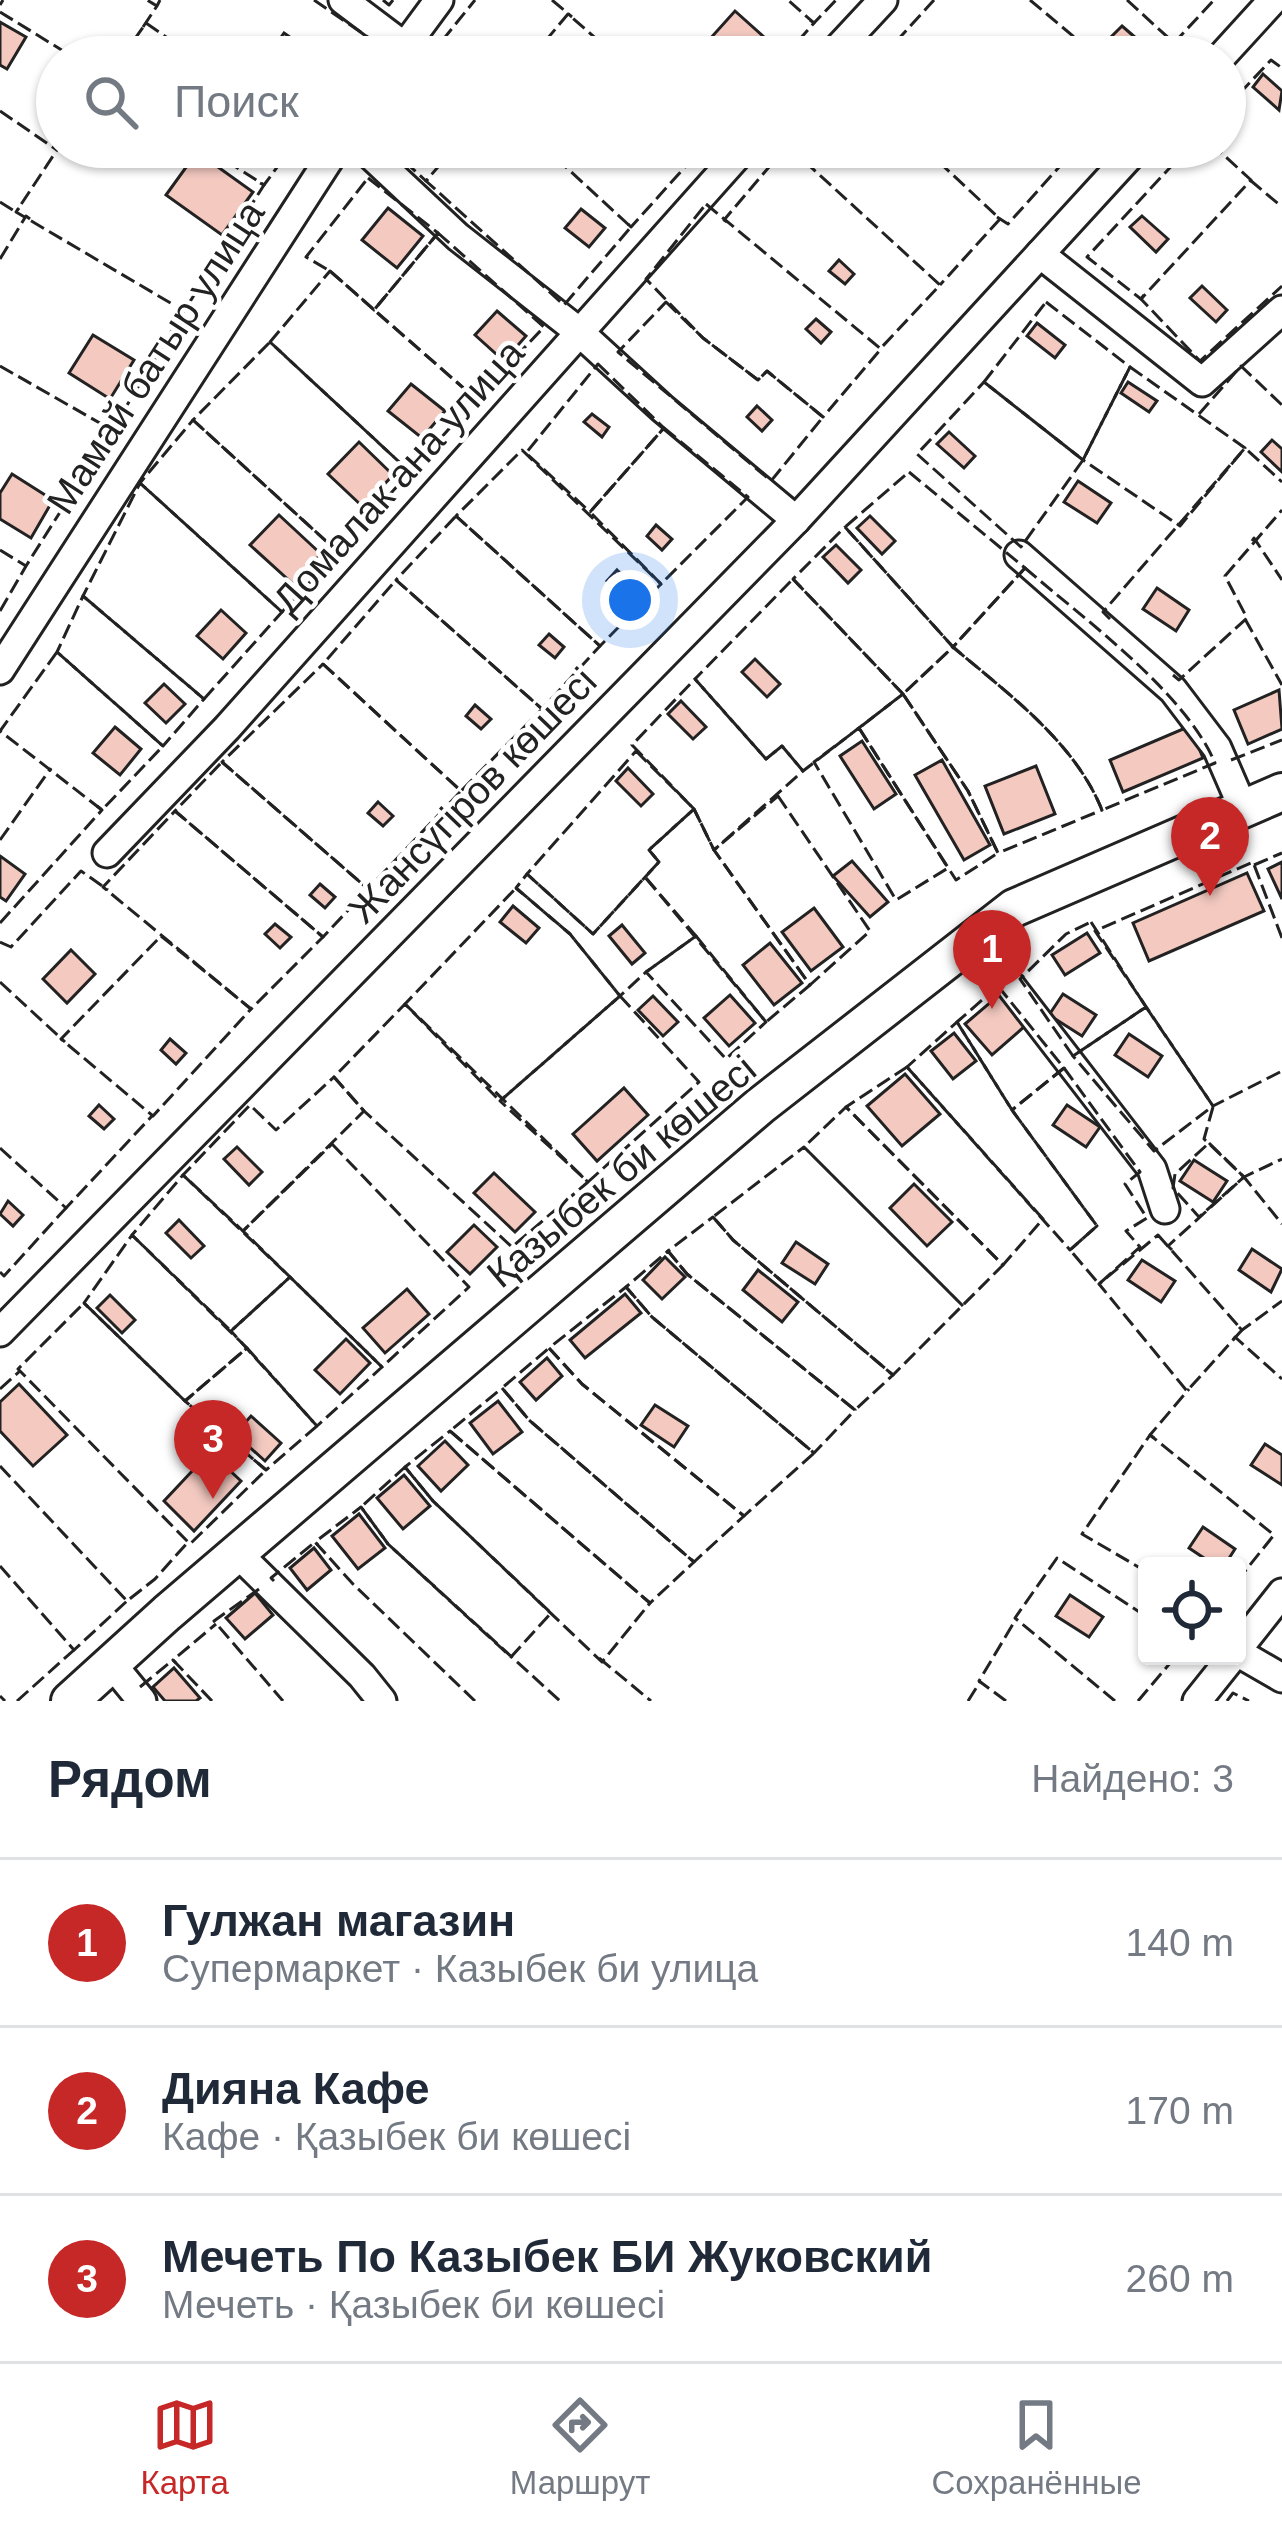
<!DOCTYPE html>
<html lang="ru">
<meta charset="utf-8">
<style>
:root{--surface:#fff;--page:#f6f6f7;--text:#1f2937;--muted:#747a83;--line:#e0e1e3;--accent:#c62828}
body{margin:0;font-family:Arial,sans-serif;background:var(--page);color:var(--text)}
.controls{position:absolute;right:36px;bottom:36px;display:grid;overflow:hidden;border-radius:12px;box-shadow:0 3px 9px #0004}
.controls button{width:108px;height:108px;display:grid;place-items:center;padding:0;border:0;border-bottom:3px solid var(--line);background:var(--surface);color:var(--text);font:60px sans-serif}
.you{position:absolute;left:630px;top:600px;width:42px;height:42px;margin:-30px;border:9px solid #fff;border-radius:50%;background:#1a73e8;box-shadow:0 0 0 18px #1a73e833}
.badge{display:grid;place-items:center;width:78px;height:78px;border-radius:50%;background:var(--accent);color:#fff;font-size:39px;font-weight:700}
.pin{position:absolute;translate:-50% -99px;filter:drop-shadow(0 3px 6px #0008)}
.pin::after{content:'';position:absolute;top:63px;width:42px;height:36px;background:inherit;clip-path:polygon(0 0,100% 0,50% 100%)}
.list{margin:0;padding:0;list-style:none}
h2{display:flex;justify-content:space-between;align-items:center;height:156px;margin:0;padding:0 48px;font-size:51px}
h2 small{font-size:39px;font-weight:400;color:var(--muted)}
.list li{display:grid;grid-template-columns:78px 1fr auto;gap:36px;align-items:center;box-sizing:border-box;height:168px;padding:0 48px;border-top:3px solid var(--line)}
.list b{display:block;font-size:45px;white-space:nowrap}
.list p{margin:0;font-size:39px;white-space:nowrap;color:var(--muted)}
.list em{font-size:39px;font-style:normal;color:var(--muted)}
.icon{flex:none;width:66px;height:66px;fill:none;stroke:currentColor;stroke-width:2;stroke-linecap:round;stroke-linejoin:round}
.map{position:relative;flex:none;width:1282px;height:1701px;overflow:hidden}
.search{position:absolute;background:var(--surface);box-shadow:0 3px 9px #0004;left:36px;right:36px;top:36px;height:132px;display:flex;align-items:center;gap:30px;box-sizing:border-box;padding:0 42px;border-radius:66px;color:var(--muted);font-size:45px}
.sheet{height:660px;background:var(--surface)}
nav{display:flex;justify-content:space-around;align-items:center;box-sizing:border-box;height:168px;border-top:3px solid var(--line);background:var(--surface);font-size:33px;color:var(--muted)}
nav a{display:grid;justify-items:center;gap:6px}
nav .on{color:var(--accent)}
.map>svg:first-child{display:block}
.building{fill:#f3c9c0;stroke:#222;stroke-width:3}
.lines{fill:none;stroke-linecap:round;stroke-linejoin:round}
.minor-casing{stroke:#222;stroke-width:33}
.major-casing{stroke:#222;stroke-width:42}
.minor{stroke:#fff;stroke-width:27}
.major{stroke:#fff;stroke-width:36}
.fence{stroke:#222;stroke-width:3;stroke-dasharray:15 6;stroke-linecap:butt}
.labels{text-anchor:middle;stroke-width:9;stroke-linejoin:round;paint-order:stroke}
.street-label{font-size:39px;fill:#222;stroke:#fff}
</style>
<div class="map">
<svg width="1282" height="1701" viewBox="0 0 1282 1701">
<rect width="100%" height="100%" fill="#fff"/>
<!-- building -->
<g class="building">
<polygon points="735,11 774,46 764,57 706,57 699,51"/>
<polygon points="0,22 26,37 7,69 0,65"/>
<polygon points="1122,26 1137,39 1127,50 1112,36"/>
<polygon points="284,33 318,57 267,57"/>
<polygon points="1263,74 1282,91 1279,110 1253,87"/>
<polygon points="235,147 275,147 263,165"/>
<polygon points="653,147 688,147 673,164"/>
<polygon points="197,152 253,192 222,235 166,195"/>
<polygon points="388,208 423,236 397,268 362,240"/>
<polygon points="581,209 605,228 589,247 565,228"/>
<polygon points="1142,216 1168,239 1156,252 1130,227"/>
<polygon points="839,260 854,274 845,284 829,271"/>
<polygon points="1202,286 1227,310 1216,322 1190,298"/>
<polygon points="497,311 526,336 504,361 475,335"/>
<polygon points="816,319 831,332 821,343 806,329"/>
<polygon points="1037,323 1065,345 1055,358 1027,336"/>
<polygon points="93,335 134,360 110,399 69,373"/>
<polygon points="1128,382 1157,401 1149,412 1121,393"/>
<polygon points="411,384 445,411 422,438 388,411"/>
<polygon points="757,406 772,420 762,431 747,417"/>
<polygon points="592,414 609,427 602,437 584,422"/>
<polygon points="949,432 975,456 964,468 937,444"/>
<polygon points="1272,440 1282,449 1282,472 1261,452"/>
<polygon points="359,442 393,475 363,507 328,474"/>
<polygon points="12,474 53,500 31,538 0,519 0,493"/>
<polygon points="1078,481 1111,503 1097,523 1064,502"/>
<polygon points="279,515 321,554 293,584 250,545"/>
<polygon points="870,516 895,541 882,554 857,528"/>
<polygon points="656,525 672,539 662,550 647,536"/>
<polygon points="836,545 861,570 848,583 823,557"/>
<polygon points="617,570 632,584 623,595 607,581"/>
<polygon points="1157,588 1189,610 1176,631 1143,609"/>
<polygon points="221,610 246,633 223,659 197,636"/>
<polygon points="549,634 564,647 555,658 539,645"/>
<polygon points="755,659 780,684 767,697 742,672"/>
<polygon points="164,684 185,704 166,723 145,703"/>
<polygon points="1279,690 1282,729 1248,744 1234,710"/>
<polygon points="681,701 706,727 693,739 668,714"/>
<polygon points="475,705 491,719 481,729 466,716"/>
<polygon points="1190,726 1203,758 1123,792 1110,760"/>
<polygon points="115,727 141,749 120,775 93,753"/>
<polygon points="862,741 896,794 874,809 840,756"/>
<polygon points="942,760 990,845 964,860 915,775"/>
<polygon points="1036,766 1055,814 1004,834 985,786"/>
<polygon points="628,768 653,794 641,806 616,781"/>
<polygon points="378,802 393,816 383,826 368,813"/>
<polygon points="0,856 25,874 6,901 0,897"/>
<polygon points="852,861 888,902 870,917 833,876"/>
<polygon points="1282,862 1282,899 1268,869"/>
<polygon points="1247,873 1264,911 1149,961 1133,923"/>
<polygon points="320,884 335,897 325,908 310,895"/>
<polygon points="513,906 539,928 526,943 500,922"/>
<polygon points="814,908 843,947 811,971 782,932"/>
<polygon points="275,924 291,937 280,948 265,934"/>
<polygon points="622,925 645,953 632,964 609,936"/>
<polygon points="1087,933 1100,953 1065,975 1052,955"/>
<polygon points="770,943 802,983 774,1005 743,965"/>
<polygon points="71,950 95,974 67,1003 43,979"/>
<polygon points="1063,994 1096,1015 1082,1036 1049,1015"/>
<polygon points="730,995 755,1023 729,1046 704,1018"/>
<polygon points="999,995 1025,1026 992,1055 965,1024"/>
<polygon points="653,996 678,1022 663,1036 638,1010"/>
<polygon points="954,1033 976,1061 953,1079 931,1051"/>
<polygon points="1129,1034 1162,1056 1148,1077 1115,1055"/>
<polygon points="170,1039 186,1053 176,1064 161,1050"/>
<polygon points="905,1074 940,1114 902,1146 867,1106"/>
<polygon points="624,1088 648,1115 597,1161 573,1134"/>
<polygon points="99,1105 114,1119 104,1129 89,1116"/>
<polygon points="1067,1105 1100,1127 1086,1147 1053,1125"/>
<polygon points="237,1147 262,1172 249,1185 224,1159"/>
<polygon points="1194,1160 1227,1181 1213,1202 1180,1181"/>
<polygon points="494,1173 535,1212 515,1232 474,1193"/>
<polygon points="914,1184 952,1222 927,1246 890,1208"/>
<polygon points="8,1201 23,1215 13,1226 0,1214"/>
<polygon points="179,1220 204,1246 191,1258 166,1233"/>
<polygon points="474,1225 497,1247 470,1274 447,1252"/>
<polygon points="796,1242 828,1264 815,1284 782,1263"/>
<polygon points="1252,1249 1282,1269 1271,1292 1239,1270"/>
<polygon points="665,1257 685,1277 662,1299 643,1280"/>
<polygon points="1142,1260 1175,1281 1161,1302 1128,1280"/>
<polygon points="758,1270 798,1302 782,1322 743,1290"/>
<polygon points="407,1289 429,1314 385,1353 363,1328"/>
<polygon points="625,1294 641,1313 585,1358 570,1340"/>
<polygon points="110,1295 135,1320 122,1333 97,1308"/>
<polygon points="346,1339 370,1363 340,1394 315,1370"/>
<polygon points="547,1358 562,1376 536,1400 520,1382"/>
<polygon points="19,1384 67,1435 33,1466 0,1431 0,1402"/>
<polygon points="498,1401 522,1432 493,1454 470,1423"/>
<polygon points="655,1405 688,1426 674,1447 641,1425"/>
<polygon points="251,1416 281,1443 265,1461 235,1434"/>
<polygon points="445,1441 468,1465 441,1491 418,1466"/>
<polygon points="1265,1444 1282,1455 1282,1485 1251,1465"/>
<polygon points="210,1452 241,1481 194,1531 164,1501"/>
<polygon points="404,1475 430,1506 403,1529 377,1498"/>
<polygon points="359,1514 385,1548 358,1569 332,1536"/>
<polygon points="1203,1527 1235,1549 1224,1566 1216,1566 1189,1548"/>
<polygon points="314,1548 331,1570 307,1590 290,1568"/>
<polygon points="255,1593 273,1615 245,1639 226,1618"/>
<polygon points="1070,1595 1103,1617 1089,1637 1056,1616"/>
<polygon points="174,1668 200,1698 196,1701 165,1701 153,1687"/>
</g>
<g class="lines">
<defs>
<g id="minor">
<polyline points="343,0 404,46"/>
<polyline points="397,57 439,0"/>
<polyline points="830,57 883,0"/>
<polyline points="1221,57 1273,0"/>
<polyline points="362,147 458,237 578,331 662,408 796,520"/>
<polyline points="1040,254 1202,382 1282,310"/>
<polyline points="1019,555 1173,690 1217,748 1243,808"/>
<polyline points="0,670 337,147"/>
<polyline points="107,853 227,728 745,147"/>
<polyline points="976,941 1152,1169 1165,1209"/>
<polyline points="0,1332 796,520 1138,147"/>
<polyline points="237,1553 362,1676 382,1701"/>
<polyline points="1237,1650 1282,1593"/>
<polyline points="1237,1652 1282,1678"/>
<polyline points="111,1663 142,1701"/>
<polyline points="1197,1701 1233,1656"/>
</g>
<polyline id="major" points="70,1701 167,1613 760,1106 1014,908 1282,792"/>
</defs>
<!-- minor casing -->
<use href="#minor" class="minor-casing"/>
<!-- major casing -->
<use href="#major" class="major-casing"/>
<!-- minor -->
<use href="#minor" class="minor"/>
<!-- major -->
<use href="#major" class="major"/>
<!-- fence -->
<g class="fence">
<polyline points="314,0 378,44 367,57"/>
<polyline points="383,0 389,5 393,0"/>
<polyline points="552,0 572,17"/>
<polyline points="1030,0 1098,57"/>
<polyline points="1127,0 1174,43 1214,0"/>
<polyline points="0,5 3,0"/>
<polyline points="0,12 73,57"/>
<polyline points="810,20 814,23 836,0"/>
<polyline points="143,27 157,6 147,0 157,6 160,0"/>
<polyline points="122,57 146,23 195,57"/>
<polyline points="429,57 475,0"/>
<polyline points="532,57 568,14 617,57"/>
<polyline points="784,57 814,23 788,0"/>
<polyline points="882,57 934,0"/>
<polyline points="1160,57 1174,43 1171,40"/>
<polyline points="1225,109 1271,60 1282,68"/>
<polyline points="0,111 57,150 59,147 16,212 184,311 264,185 205,147"/>
<polyline points="389,147 426,181 428,179"/>
<polyline points="455,147 426,181 564,305 631,227 544,147"/>
<polyline points="789,147 940,285 880,349"/>
<polyline points="923,147 1000,219 940,285"/>
<polyline points="1189,147 1087,257 1141,299 1251,180 1215,147"/>
<polygon points="368,178 438,233 374,310 330,271 306,257"/>
<polyline points="1250,180 1282,207"/>
<polyline points="260,183 264,185 292,147"/>
<polyline points="0,202 16,212 19,208"/>
<polygon points="706,204 881,349 823,417 767,371 758,380 703,338 646,279"/>
<polyline points="997,217 1008,224 1077,147"/>
<polyline points="727,222 724,220 786,147"/>
<polyline points="628,224 631,227 703,147"/>
<polygon points="438,233 544,327 476,399 374,310"/>
<polyline points="0,259 26,216 30,219"/>
<polygon points="330,271 476,399 410,472 270,342"/>
<polyline points="1144,295 1141,299 1200,361 1282,286"/>
<polygon points="666,302 703,338 758,380 767,371 823,417 771,481 618,352"/>
<polygon points="1046,302 1130,367 1083,460 984,382"/>
<polygon points="270,342 410,472 338,552 193,420"/>
<polygon points="598,364 664,428 590,512 526,453"/>
<polyline points="0,366 112,430 184,311 179,308"/>
<polygon points="1130,367 1245,448 1180,526 1083,460"/>
<polygon points="984,382 1083,460 1021,547 917,454"/>
<polyline points="1199,414 1241,366 1282,405"/>
<polygon points="193,420 338,552 282,612 140,483"/>
<polygon points="664,428 748,497 661,584 590,512"/>
<polygon points="522,450 661,584 600,646 456,516"/>
<polygon points="909,472 1025,568 953,647 845,527"/>
<polygon points="140,483 282,612 204,699 83,596"/>
<polygon points="456,516 600,646 542,709 396,580"/>
<polygon points="845,527 953,647 903,694 793,579"/>
<polyline points="1252,541 1254,538 1282,580"/>
<polyline points="0,550 26,566 112,430"/>
<path d="M1025,568C1084,619 1185,692 1215,763L1102,810C1074,741 1008,694 953,647Z"/>
<polygon points="793,579 903,694 803,771 782,746 766,759 695,679"/>
<polygon points="396,580 542,709 461,791 323,664"/>
<polygon points="83,596 204,699 163,746 57,652"/>
<polyline points="0,611 26,566"/>
<polyline points="1110,619 1103,612 1245,448 1282,482"/>
<polyline points="1245,619 1282,685"/>
<path d="M953,647C1008,694 1074,741 1102,810L998,853L968,791L903,694Z"/>
<polygon points="57,652 163,746 102,810 0,731"/>
<polygon points="323,664 461,791 368,889 222,762"/>
<polyline points="1173,675 1179,680 1247,618 1225,576 1282,510"/>
<polygon points="695,679 766,759 782,746 803,771 714,850 694,809 632,745"/>
<polygon points="903,694 968,791 998,853 956,880 859,728"/>
<polygon points="859,728 948,868 896,900 814,762"/>
<polygon points="636,751 694,809 649,850 659,862 593,934 527,874"/>
<polyline points="1231,760 1282,740"/>
<polygon points="222,762 368,889 323,937 175,811"/>
<polygon points="778,796 870,931 810,985 714,850"/>
<polygon points="694,809 714,850 810,985 766,1022 645,877 659,862 649,850"/>
<polygon points="175,811 323,937 251,1009 103,887"/>
<polyline points="0,840 51,768"/>
<polyline points="1254,865 1282,853"/>
<polygon points="527,874 593,934 645,877 696,936 646,972 620,996 570,934 516,888"/>
<polygon points="516,888 570,934 620,996 500,1101 405,1004"/>
<polygon points="1091,922 1146,1007 1073,1056 1020,979 1066,934"/>
<polyline points="0,923 102,810 97,806"/>
<polygon points="161,936 251,1009 153,1116 61,1039"/>
<polygon points="696,936 766,1022 726,1059 646,972"/>
<polyline points="1282,938 1253,862 1095,931 1213,1106 1282,1071"/>
<polyline points="0,942 11,947 81,871 108,890"/>
<polyline points="0,982 65,1042"/>
<polygon points="998,986 1064,1068 1012,1110 957,1022"/>
<polygon points="620,996 699,1082 588,1182 500,1101"/>
<polygon points="405,1004 588,1182 512,1247 364,1111 334,1077"/>
<polygon points="1146,1007 1213,1106 1154,1151 1073,1056"/>
<polygon points="957,1022 1012,1110 1097,1226 1070,1250 907,1067"/>
<polygon points="907,1067 1043,1219 1003,1265 846,1107"/>
<polygon points="1064,1068 1140,1172 1125,1184 1147,1218 1126,1231 1140,1247 1099,1284 1070,1250 1097,1226 1012,1110"/>
<polygon points="334,1077 364,1111 243,1231 183,1175 250,1105 276,1130"/>
<polyline points="1213,1107 1204,1139 1244,1177 1282,1159"/>
<polygon points="1209,1143 1244,1177 1199,1217 1173,1188 1175,1174"/>
<polygon points="332,1144 469,1287 382,1367 243,1231"/>
<polyline points="0,1148 66,1208 152,1116"/>
<polygon points="183,1175 290,1277 231,1331 132,1235"/>
<polygon points="713,1217 733,1240 893,1375 855,1410 687,1274 668,1251"/>
<polygon points="132,1235 247,1348 185,1401 84,1303"/>
<polygon points="1158,1235 1242,1330 1187,1391 1099,1284"/>
<polyline points="1172,1250 1168,1246 1244,1177 1282,1224"/>
<polygon points="668,1251 687,1274 855,1410 814,1453 652,1317 626,1287"/>
<polyline points="0,1272 4,1276 66,1208 63,1205"/>
<polygon points="290,1277 382,1367 317,1426 231,1331"/>
<polygon points="626,1287 652,1317 814,1453 744,1516 582,1384 549,1348"/>
<polygon points="84,1303 185,1401 266,1470 190,1544 18,1369"/>
<polyline points="963,1306 804,1147 846,1107 1003,1265 893,1375 733,1240 713,1217 804,1147 963,1306"/>
<polyline points="1239,1327 1242,1330 1282,1301"/>
<polyline points="1233,1340 1235,1337 1282,1379"/>
<polygon points="247,1348 317,1426 266,1470 185,1401"/>
<polygon points="549,1348 582,1384 744,1516 694,1562 529,1420 502,1388"/>
<polygon points="502,1388 529,1420 694,1562 650,1603 450,1431"/>
<polyline points="0,1389 20,1371"/>
<polygon points="450,1431 650,1603 602,1662 433,1501 405,1467"/>
<polyline points="1154,1438 1150,1435 1189,1389"/>
<polyline points="0,1466 127,1601 155,1579 188,1542"/>
<polygon points="405,1467 433,1501 551,1613 511,1657 388,1544 361,1507"/>
<polyline points="0,1566 74,1650 127,1601 124,1597"/>
<polyline points="1147,1572 1082,1534 1150,1435 1274,1535 1237,1581"/>
<polyline points="274,1581 271,1578 315,1542 318,1545"/>
<polyline points="259,1589 214,1621 283,1701"/>
<polyline points="599,1658 651,1701"/>
<polyline points="140,1687 173,1660 176,1663"/>
<polyline points="0,1696 5,1701"/>
<polyline points="17,1701 74,1650 71,1647"/>
<polyline points="212,1701 173,1660 216,1624"/>
<polyline points="475,1701 353,1584 315,1542 361,1507 388,1544 560,1701"/>
<polyline points="968,1701 980,1682"/>
<polyline points="1006,1701 979,1681 1016,1619"/>
<polyline points="1115,1701 1015,1618 1057,1558 1147,1617"/>
<polyline points="1138,1701 1176,1656"/>
<polyline points="1227,1701 1233,1693 1249,1701"/>
</g>
</g>
<g class="labels">
<!-- street labels -->
<g class="street-label">
<text transform="translate(155 357) rotate(-57)" y="14">Мамай батыр улица</text>
<text transform="translate(398 476) rotate(-48)" y="14">Домалак ана улица</text>
<text transform="translate(472 795) rotate(-46)" y="14">Жансүгіров көшесі</text>
<text transform="translate(621 1171) rotate(-40)" y="14">Қазыбек би көшесі</text>
</g>
</g>
</svg>
<div class="controls">
<button><svg class="icon" aria-label="locate" viewBox="0 0 24 24"><circle cx="12" cy="12" r="6"/><path d="M12 2v4M12 18v4M2 12h4M18 12h4"/></svg></button>
</div>
<div class="you"></div>
<div class="pin badge" style="left:992px;top:1009px">1</div>
<div class="pin badge" style="left:1210px;top:896px">2</div>
<div class="pin badge" style="left:213px;top:1499px">3</div>
<div class="search"><svg class="icon" aria-label="search" viewBox="0 0 24 24"><circle cx="10" cy="10" r="6"/><path d="M15 15l6 6"/></svg>Поиск</div>
</div>
<section class="sheet">
<h2>Рядом<small>Найдено: 3</small></h2>
<ul class="list">
<li><span class="badge">1</span><div><b>Гулжан магазин</b><p>Супермаркет · Казыбек би улица</p></div><em>140 m</em></li>
<li><span class="badge">2</span><div><b>Дияна Кафе</b><p>Кафе · Қазыбек би көшесі</p></div><em>170 m</em></li>
<li><span class="badge">3</span><div><b>Мечеть По Казыбек БИ Жуковский</b><p>Мечеть · Қазыбек би көшесі</p></div><em>260 m</em></li>
</ul>
</section>
<nav>
<a class="on"><svg class="icon" aria-label="map" viewBox="0 0 24 24"><path d="M3 6l6-2 6 2 6-2v14l-6 2-6-2-6 2zM9 4v14M15 6v14"/></svg>Карта</a>
<a><svg class="icon" aria-label="directions" viewBox="0 0 24 24"><path d="M12 3l9 9-9 9-9-9zM9 14v-3h6M13 9l2 2-2 2"/></svg>Маршрут</a>
<a><svg class="icon" aria-label="saved" viewBox="0 0 24 24"><path d="M7 4h10v16l-5-4-5 4z"/></svg>Сохранённые</a>
</nav>
